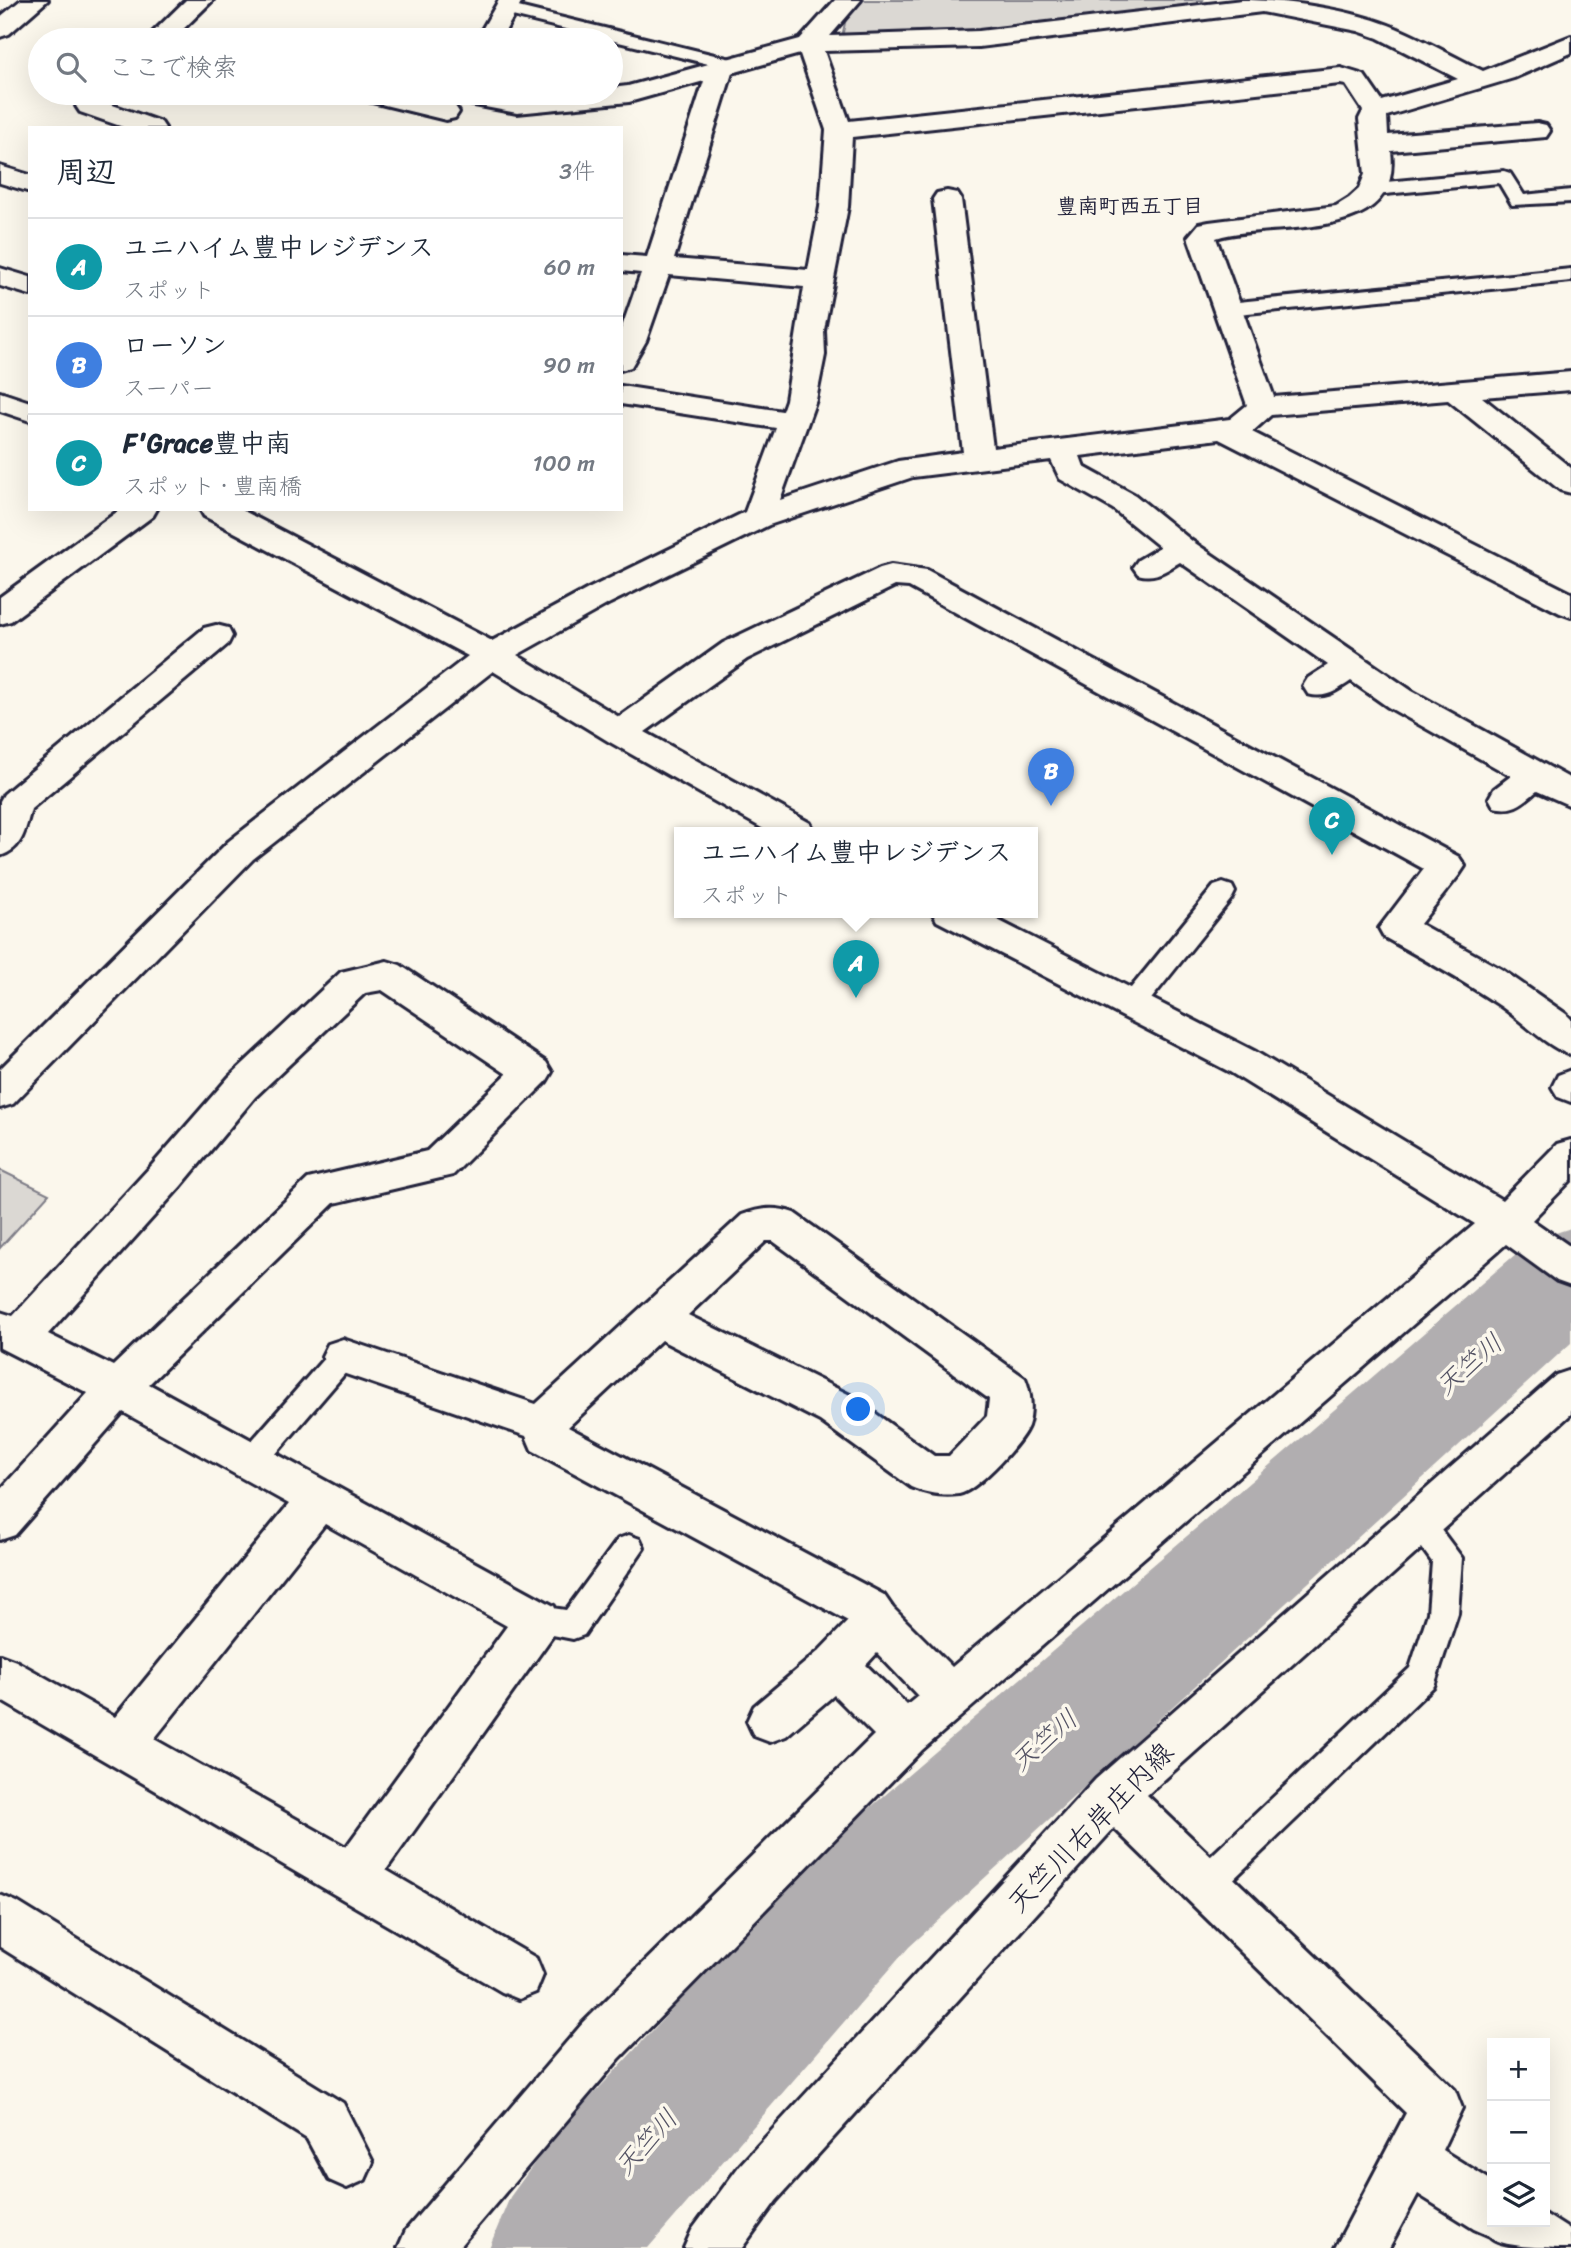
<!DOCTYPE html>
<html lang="ja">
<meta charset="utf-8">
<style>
:root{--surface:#fff;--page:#f2f2f3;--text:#1f2937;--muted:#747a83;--line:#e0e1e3;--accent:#1a73e8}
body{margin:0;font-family:Sriracha,"Klee One",sans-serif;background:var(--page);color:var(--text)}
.controls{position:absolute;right:21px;bottom:21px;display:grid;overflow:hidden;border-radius:0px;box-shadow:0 7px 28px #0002}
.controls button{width:63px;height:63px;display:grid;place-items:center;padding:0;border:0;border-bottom:2px solid var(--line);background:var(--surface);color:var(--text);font:35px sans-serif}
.you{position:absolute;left:859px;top:1410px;width:24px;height:24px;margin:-18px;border:5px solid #fff;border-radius:50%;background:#1a73e8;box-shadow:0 0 0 10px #1a73e833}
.badge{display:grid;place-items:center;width:46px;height:46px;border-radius:50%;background:var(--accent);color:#fff;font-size:23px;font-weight:700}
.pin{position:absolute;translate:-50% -58px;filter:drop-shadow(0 2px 4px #0008)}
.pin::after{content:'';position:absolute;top:37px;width:24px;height:21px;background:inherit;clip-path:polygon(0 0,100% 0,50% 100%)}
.popup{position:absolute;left:674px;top:827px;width:364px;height:91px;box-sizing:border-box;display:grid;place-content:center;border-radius:0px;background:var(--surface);filter:drop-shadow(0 2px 5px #0005);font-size:23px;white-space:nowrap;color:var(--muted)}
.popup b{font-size:26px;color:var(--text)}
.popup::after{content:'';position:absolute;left:50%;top:100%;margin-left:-14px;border:14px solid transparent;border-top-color:var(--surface)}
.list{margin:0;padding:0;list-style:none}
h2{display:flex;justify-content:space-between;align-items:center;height:91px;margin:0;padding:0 28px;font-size:30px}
h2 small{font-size:23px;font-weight:400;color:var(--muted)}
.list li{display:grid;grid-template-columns:46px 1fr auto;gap:21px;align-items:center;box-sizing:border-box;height:98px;padding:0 28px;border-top:2px solid var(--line)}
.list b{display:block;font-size:26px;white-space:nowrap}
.list p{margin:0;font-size:23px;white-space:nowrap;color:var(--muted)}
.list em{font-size:23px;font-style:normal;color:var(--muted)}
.icon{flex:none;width:38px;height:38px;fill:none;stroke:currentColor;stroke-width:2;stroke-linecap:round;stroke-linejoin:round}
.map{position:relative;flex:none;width:1571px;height:2248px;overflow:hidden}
.search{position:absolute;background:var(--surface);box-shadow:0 7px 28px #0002;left:28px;top:28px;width:595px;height:77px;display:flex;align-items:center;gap:18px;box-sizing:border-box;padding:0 24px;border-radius:38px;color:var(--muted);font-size:26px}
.panel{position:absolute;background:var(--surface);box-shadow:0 7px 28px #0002;left:28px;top:126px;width:595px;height:385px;border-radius:0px}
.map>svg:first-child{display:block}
.green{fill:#dbd8d3;stroke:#7e7d87;stroke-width:2}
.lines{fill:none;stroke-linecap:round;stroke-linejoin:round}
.river{fill:#b1aeb0;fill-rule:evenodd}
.lane-casing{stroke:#22223b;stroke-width:6}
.street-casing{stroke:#22223b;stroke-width:6}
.lane{fill:#fbf7ec;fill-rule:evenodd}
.street{fill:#fbf7ec;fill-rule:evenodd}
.labels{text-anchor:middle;stroke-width:7;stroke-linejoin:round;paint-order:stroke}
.far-neighbourhood-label{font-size:21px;font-weight:bold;fill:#22223b;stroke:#fbf7ec}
.water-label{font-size:26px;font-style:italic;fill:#545364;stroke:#fbf7ec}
.near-street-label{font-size:28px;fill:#22223b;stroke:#fbf7ec}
</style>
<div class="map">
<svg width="1571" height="2248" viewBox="0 0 1571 2248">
<rect width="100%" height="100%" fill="#fbf7ec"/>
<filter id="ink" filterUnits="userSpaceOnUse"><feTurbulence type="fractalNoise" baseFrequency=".0143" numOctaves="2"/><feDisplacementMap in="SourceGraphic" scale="14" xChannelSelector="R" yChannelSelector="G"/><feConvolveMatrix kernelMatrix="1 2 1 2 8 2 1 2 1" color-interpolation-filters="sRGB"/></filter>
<g filter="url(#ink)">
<!-- green -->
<g class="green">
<polygon points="863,0 1203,0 1198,8 984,32 842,37 846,18"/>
<polygon points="0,1170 49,1194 0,1248"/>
</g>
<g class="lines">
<!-- river -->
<polygon class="river" points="1571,1228 1571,1343 909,1947 648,2248 489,2248 510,2197 552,2139 815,1855 1531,1241"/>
<defs>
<g id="lane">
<polygon points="506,4 739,61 742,65 733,70 500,13 498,9"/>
<polygon points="1504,171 1510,173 1524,195 1571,190 1571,202 1512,205 1499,183 1375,195 1366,189 1375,183"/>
<polygon points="1571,269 1571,281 1228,315 1218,309 1228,303"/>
<polygon points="1223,883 1232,886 1235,892 1232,898 1140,1013 1131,1016 1122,1013 1118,1006 1122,999 1214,886"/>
<polygon points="343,1344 353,1348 357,1356 353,1364 262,1470 252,1474 242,1470 237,1461 242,1452 333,1348"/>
<polygon points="1419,1510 1429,1514 1462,1558 1458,1613 1434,1686 1217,1895 1205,1900 1193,1895 1189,1884 1193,1873 1410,1668 1428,1613 1432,1562 1404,1523 1409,1514"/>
<polygon points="629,1535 640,1539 644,1548 584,1635 573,1639 527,1630 523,1620 527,1610 538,1606 566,1610 618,1539"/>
</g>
<g id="street">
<polygon points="21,0 48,0 9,34 0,37 0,17"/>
<polygon points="186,0 213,0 172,40 145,40"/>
<polygon points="499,0 523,0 500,40 476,40"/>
<path d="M835,0H861L830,36L979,31L1242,0C1287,0 1353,10 1396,28C1425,40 1454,57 1483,71L1571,36V53L1514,78L1387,116L1388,135L1537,123L1546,125L1550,131L1546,137L1391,151C1403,246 1273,220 1216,238L1274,397L1571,372V390L1482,397L1571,468V493L1560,490L1448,400L1271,415L1252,432L1571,593V617L1560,613L1219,439L1080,456L1084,467L1135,495L1192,541L1412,691L1571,779V806L1537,791C1522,803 1514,812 1494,807L1489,798L1494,789L1511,776L1388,707L1351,681C1336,691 1326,699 1308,694L1303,686L1308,678L1328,665L1180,562C1165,571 1155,579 1138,574L1133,567L1138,560L1160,547L1113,509L1060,479L1051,460L913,477L769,525L610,603L517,655L619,717L723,643L880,568L891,565L927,570L1459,857L1465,866L1459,875L1420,924L1501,969L1566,1014L1571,1019V1055C1546,1047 1520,1018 1496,1003C1460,979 1422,958 1384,937L1379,928L1424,869L909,587L895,586L747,659L645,732L810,823L815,832H769L608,741L493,671L253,859L13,1104L0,1108V1069L229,841L468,656L204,516L200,509H240L492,641L588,589L745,512L776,428L621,404V386L782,411L786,400L804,287L669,275L646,341L631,367L621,370V330L641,273L621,271V255L647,257L704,81L629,102L517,113L448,100L444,95L446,93H490L517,97L562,93H611V88L628,86L800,39ZM1262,12L1358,31L1378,38L1458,79L1382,101L1364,75L1341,68L849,121L824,51L979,47ZM800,54L826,130L820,207L808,270L674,259L732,73ZM1340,84L1346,85L1363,111L1359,119L1365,174L1359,189L1349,198L1336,206L1209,222L1199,224L1188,237L1247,405L1230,419L993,448L961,199L957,193L947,191L937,193L933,199L963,452L898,461L780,500L816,400L825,355L824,330L848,207L852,137Z"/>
<polygon points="88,93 116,93 107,103 161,122 165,128 126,128 80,112 76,106"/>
<polygon points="352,93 397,93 455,106 459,112 455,118 446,120 356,98"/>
<polygon points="0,166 30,175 30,192 0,183"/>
<polygon points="0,268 30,277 30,295 0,286"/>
<polygon points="0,392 30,402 30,421 0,411"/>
<polygon points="121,509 157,509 153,516 11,621 0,624 0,597"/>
<path d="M216,625L228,628L232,636L228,644L31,809C25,830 23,849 0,856V801L4,794L204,628Z"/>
<path d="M932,912H982L1256,1052L1502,1200L1557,1144L1571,1140V1180L1532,1220L1571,1247V1286L1557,1281L1506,1244L922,1750L619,2059L458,2248H398L406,2230L583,2023L874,1735L834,1695L786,1736L770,1742L754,1736L747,1721L754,1706L819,1651L848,1621L532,1450L526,1436L328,1368L322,1356L328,1344L343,1339L536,1404L742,1215C760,1208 776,1206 794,1213L1025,1378C1031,1392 1033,1411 1028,1426C1021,1443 977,1491 959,1494C943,1496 925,1493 911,1487L820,1421L661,1340L568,1427L884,1595L893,1608L952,1667L1475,1224L1230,1072L937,921ZM766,1241H773L989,1399L987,1416L949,1456H934L850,1395L688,1315ZM877,1653L918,1696L907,1705L866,1665Z"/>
<path d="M387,961L400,965L546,1062L552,1072L546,1082L453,1175L334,1203L149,1384L554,1606L560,1620L554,1634L386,1870L536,1958L543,1975L536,1992L519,1999L502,1992L0,1700V1655L16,1661L115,1717L289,1504L123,1412L15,1535L0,1540V1490L88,1393L0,1348V1312L13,1316L153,1164L229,1077L341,972ZM382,990L507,1074L427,1151L308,1179L113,1366L48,1334L181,1186L255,1097L365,993ZM325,1524L507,1626L346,1847L154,1739Z"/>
<polygon points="1571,1070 1571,1102 1558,1097 1552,1087 1558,1075"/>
<path d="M1571,1370V1414L1147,1795L1455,2090L1462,2108L1442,2150L1492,2181V2222H1545V2214L1570,2230L1571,2248C1551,2248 1500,2248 1490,2236L1474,2229L1418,2194L1389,2248H1335L1406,2113L1114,1828L776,2201L742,2248H684L692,2230L740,2165L1096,1779L1556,1375Z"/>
<polygon points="0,1895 17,1902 343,2103 373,2162 365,2180 347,2188 329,2180 307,2139 0,1947"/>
</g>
</defs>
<!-- lane casing -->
<use href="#lane" class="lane-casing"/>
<!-- street casing -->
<use href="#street" class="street-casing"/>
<!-- lane -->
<use href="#lane" class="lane"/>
<!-- street -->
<use href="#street" class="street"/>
</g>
</g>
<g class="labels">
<!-- far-neighbourhood labels -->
<g class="far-neighbourhood-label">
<text x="1130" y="213">豊南町西五丁目</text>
</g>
<!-- water labels -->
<g class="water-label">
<text transform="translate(1469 1364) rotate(-41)" y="9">天竺川</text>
<text transform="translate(1044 1740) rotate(-41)" y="9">天竺川</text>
<text transform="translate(646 2142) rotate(-48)" y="9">天竺川</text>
</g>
<!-- near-street labels -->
<g class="near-street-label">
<text transform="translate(1090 1827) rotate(-46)" y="10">天竺川右岸庄内線</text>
</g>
</g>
</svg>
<div class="controls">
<button>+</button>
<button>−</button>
<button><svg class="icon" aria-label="layers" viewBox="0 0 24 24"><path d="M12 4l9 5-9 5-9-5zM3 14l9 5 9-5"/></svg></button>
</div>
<div class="you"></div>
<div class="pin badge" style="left:856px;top:998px;background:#0f9aa8">A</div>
<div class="popup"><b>ユニハイム豊中レジデンス</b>スポット</div>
<div class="pin badge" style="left:1051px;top:806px;background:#3f7fe0">B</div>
<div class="pin badge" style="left:1332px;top:855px;background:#0f9aa8">C</div>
<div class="search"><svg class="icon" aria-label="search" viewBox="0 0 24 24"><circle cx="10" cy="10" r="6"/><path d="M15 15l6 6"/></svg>ここで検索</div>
<section class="panel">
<h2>周辺<small>3件</small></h2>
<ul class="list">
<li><span class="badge" style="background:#0f9aa8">A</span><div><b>ユニハイム豊中レジデンス</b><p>スポット</p></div><em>60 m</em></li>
<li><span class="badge" style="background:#3f7fe0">B</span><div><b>ローソン</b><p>スーパー</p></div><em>90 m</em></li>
<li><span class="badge" style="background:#0f9aa8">C</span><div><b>F'Grace豊中南</b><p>スポット · 豊南橋</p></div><em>100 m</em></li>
</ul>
</section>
</div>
